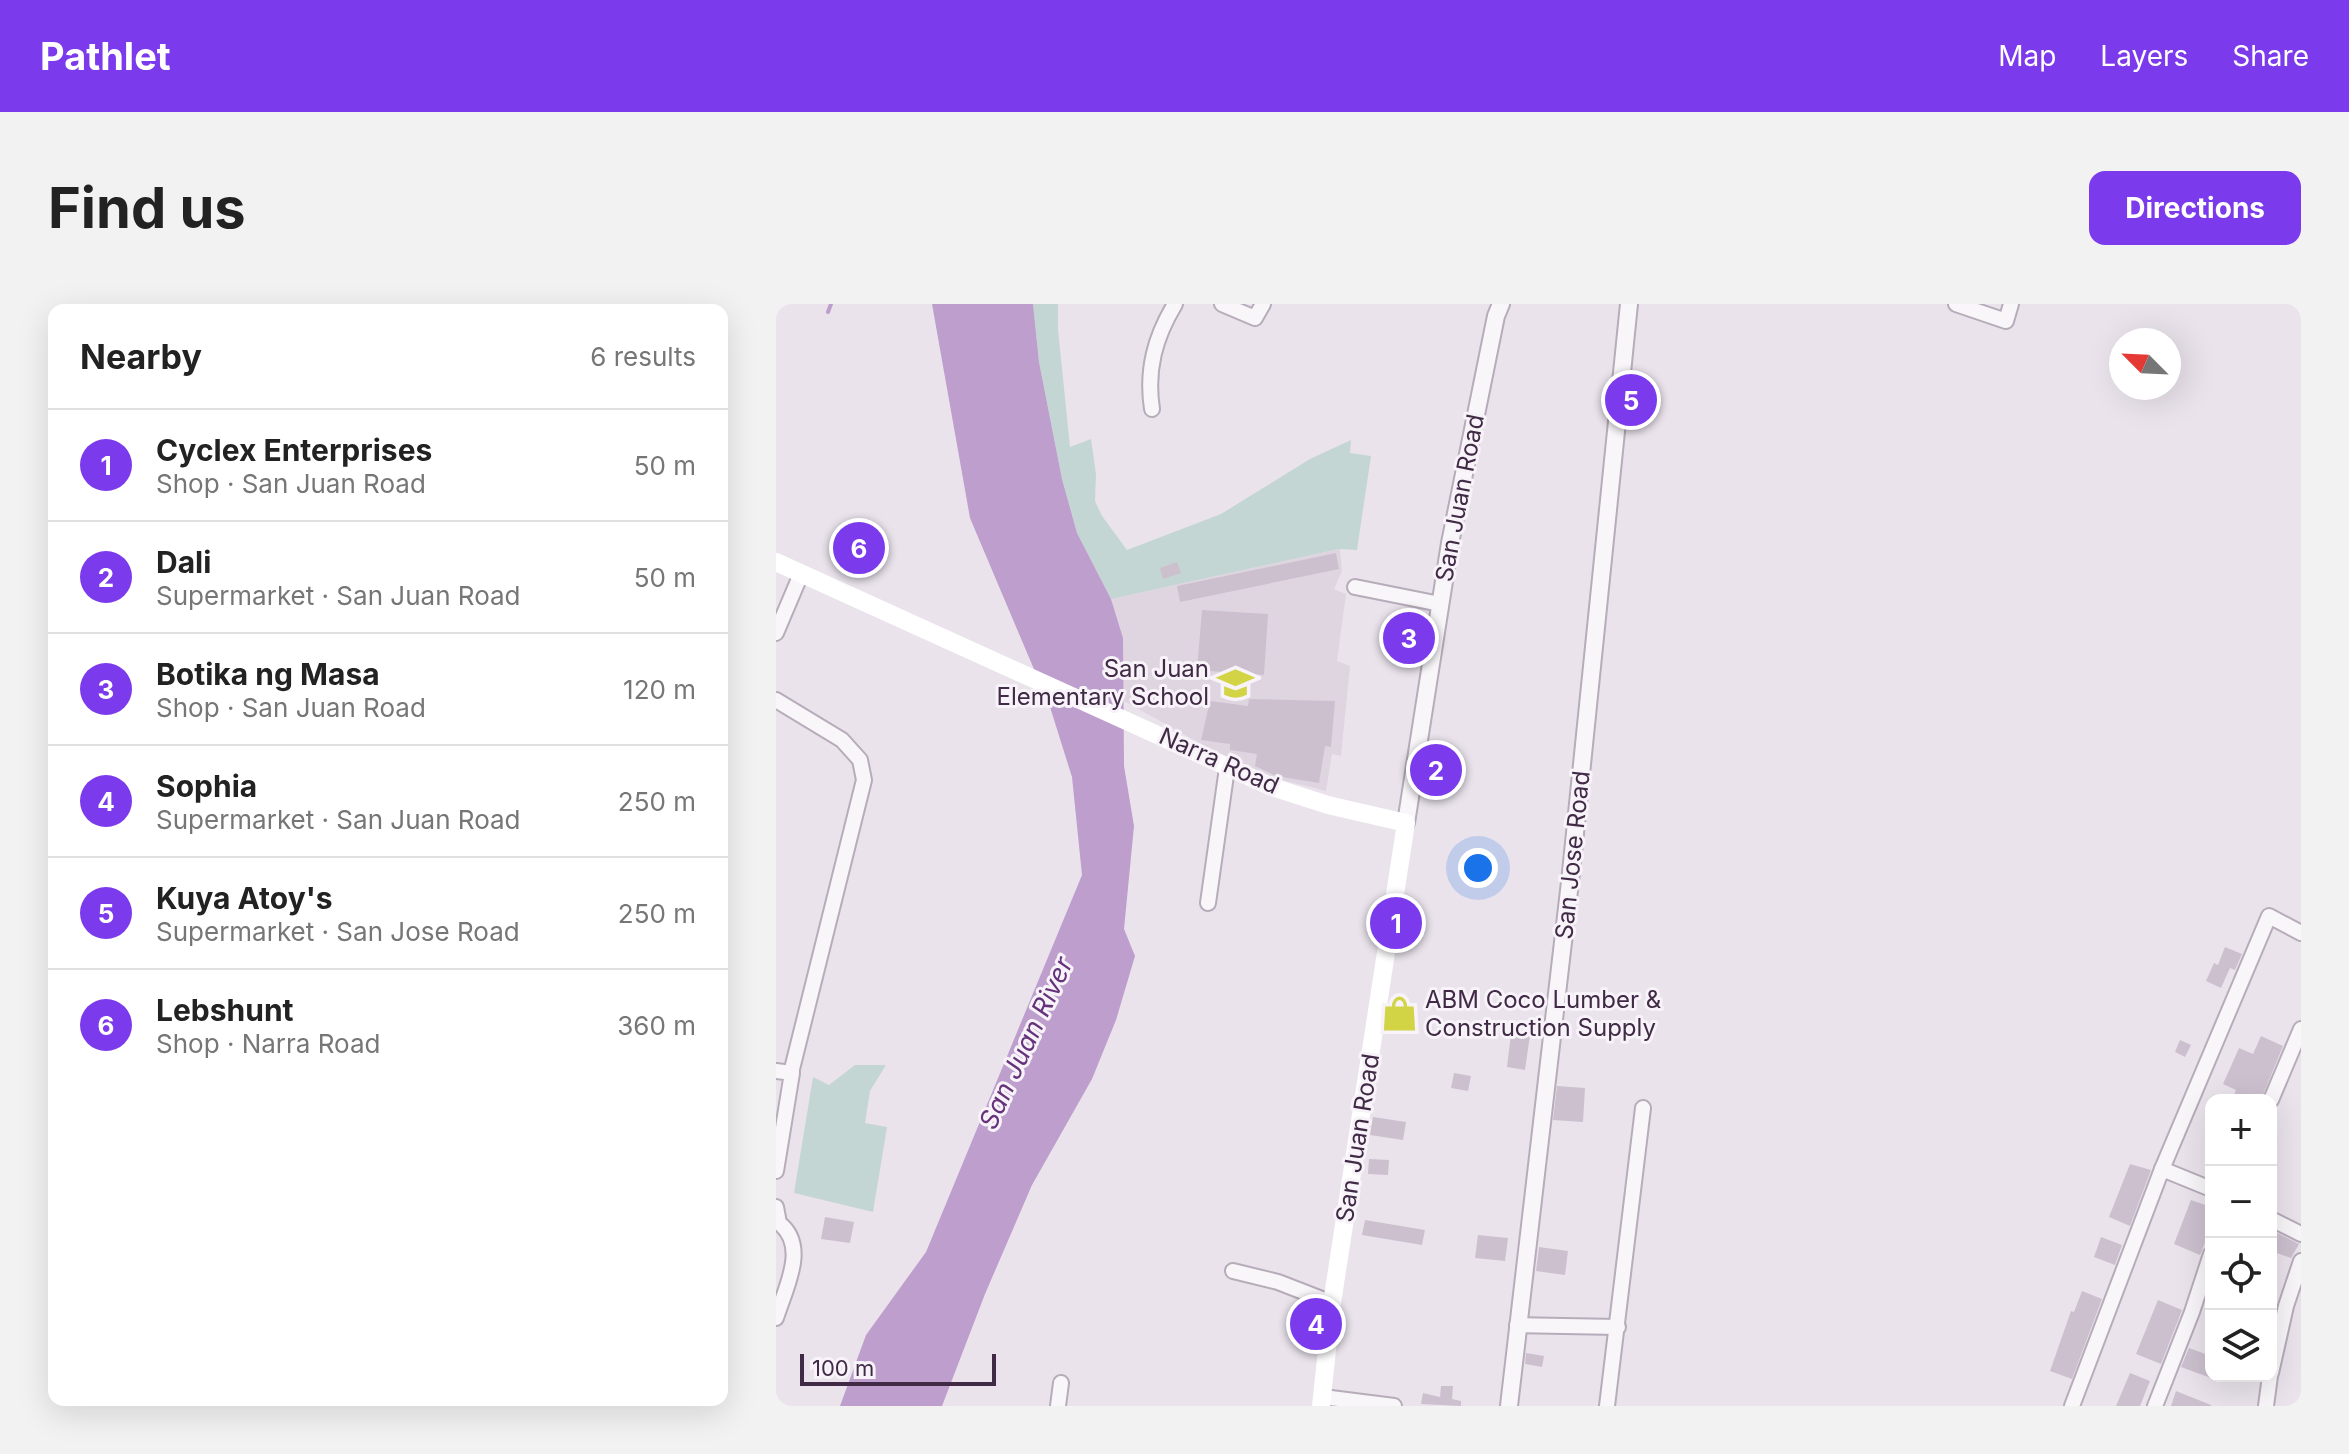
<!DOCTYPE html>
<meta charset="utf-8">
<style>
:root{--surface:#fff;--page:#f2f2f2;--text:#222;--muted:#767676;--line:#e0e0e0;--accent:#7c3aed}
body{margin:0;font-family:Inter,sans-serif;background:var(--page);color:var(--text)}
.controls{position:absolute;right:24px;bottom:24px;display:grid;overflow:hidden;border-radius:16px;box-shadow:0 8px 32px #0002}
.controls button{width:72px;height:72px;display:grid;place-items:center;padding:0;border:0;border-bottom:2px solid var(--line);background:var(--surface);color:var(--text);font:40px sans-serif}
.compass{position:absolute;left:1333px;top:24px;width:72px;height:72px;border-radius:50%;background:var(--surface);box-shadow:0 8px 32px #0002;rotate:294deg}
.scale{position:absolute;left:24px;bottom:20px;width:196px;box-sizing:border-box;padding-left:8px;border:4px solid #402a45;border-top:0;font-size:22px;line-height:28px;white-space:nowrap;color:#402a45;-webkit-text-stroke:6px #f7f3f9;paint-order:stroke}
.you{position:absolute;left:702px;top:564px;width:28px;height:28px;margin:-20px;border:6px solid #fff;border-radius:50%;background:#1a73e8;box-shadow:0 0 0 12px #1a73e833}
.badge{display:grid;place-items:center;width:52px;height:52px;border-radius:50%;background:var(--accent);color:#fff;font-size:26px;font-weight:700}
.pin{position:absolute;translate:-50% -50%;border:4px solid #fff;box-shadow:0 2px 8px #0006}
.list{margin:0;padding:0;list-style:none}
h2{display:flex;justify-content:space-between;align-items:center;height:104px;margin:0;padding:0 32px;font-size:34px}
h2 small{font-size:26px;font-weight:400;color:var(--muted)}
.list li{display:grid;grid-template-columns:52px 1fr auto;gap:24px;align-items:center;box-sizing:border-box;height:112px;padding:0 32px;border-top:2px solid var(--line)}
.list b{display:block;font-size:30px;white-space:nowrap}
.list p{margin:0;font-size:26px;white-space:nowrap;color:var(--muted)}
.list em{font-size:26px;font-style:normal;color:var(--muted)}
.icon{flex:none;width:44px;height:44px;fill:none;stroke:currentColor;stroke-width:2;stroke-linecap:round;stroke-linejoin:round}
.map{position:relative;flex:none;width:1525px;height:1102px;overflow:hidden;border-radius:16px}
header{display:flex;align-items:center;gap:48px;box-sizing:border-box;height:112px;padding:0 40px;background:var(--accent);color:#fff}
header strong{font-size:38px}
nav{display:flex;gap:44px;margin-inline-start:auto;font-size:28px}
.intro{display:flex;align-items:center;justify-content:space-between;box-sizing:border-box;height:192px;padding:0 48px}
h1{margin:0;font-size:56px}
.button{padding:20px 36px;border-radius:16px;background:var(--accent);color:#fff;font-size:28px;font-weight:700}
main{display:flex;gap:48px;padding:0 48px}
aside{flex:1;background:var(--surface);border-radius:16px;box-shadow:0 8px 32px #0002}
.map>svg:first-child{display:block}
.built{fill:#ded5e1}
.green{fill:#c4d6d4}
.water{fill:#bd9ecd}
.lines{fill:none;stroke-linecap:round;stroke-linejoin:round}
.stream{stroke:#bd9ecd;stroke-width:4}
.building{fill:#ccc0cf}
.minor-casing{stroke:#b7acba;stroke-width:18}
.tertiary-casing{stroke:#b7acba;stroke-width:20}
.minor{stroke:#f9f6fa;stroke-width:14}
.tertiary{stroke:#f9f6fa;stroke-width:16}
.secondary{stroke:#fff;stroke-width:18}
.labels{text-anchor:middle;stroke-width:6;stroke-linejoin:round;paint-order:stroke}
.street-label{font-size:24px;fill:#402a45;stroke:#f7f3f9}
.poi-label{font-size:24px;fill:#402a45;stroke:#f7f3f9;text-anchor:end}
.water-label{font-size:26px;font-style:italic;fill:#66327b;stroke:#f7f3f9}
</style>
<header>
<strong>Pathlet</strong>
<nav><a>Map</a><a>Layers</a><a>Share</a></nav>
</header>
<div class="intro"><h1>Find us</h1><a class="button">Directions</a></div>
<main>
<aside>
<h2>Nearby<small>6 results</small></h2>
<ul class="list">
<li><span class="badge">1</span><div><b>Cyclex Enterprises</b><p>Shop · San Juan Road</p></div><em>50 m</em></li>
<li><span class="badge">2</span><div><b>Dali</b><p>Supermarket · San Juan Road</p></div><em>50 m</em></li>
<li><span class="badge">3</span><div><b>Botika ng Masa</b><p>Shop · San Juan Road</p></div><em>120 m</em></li>
<li><span class="badge">4</span><div><b>Sophia</b><p>Supermarket · San Juan Road</p></div><em>250 m</em></li>
<li><span class="badge">5</span><div><b>Kuya Atoy's</b><p>Supermarket · San Jose Road</p></div><em>250 m</em></li>
<li><span class="badge">6</span><div><b>Lebshunt</b><p>Shop · Narra Road</p></div><em>360 m</em></li>
</ul>
</aside>
<div class="map">
<svg width="1525" height="1102" viewBox="0 0 1525 1102">
<rect width="100%" height="100%" fill="#eae3ec"/>
<!-- built -->
<polygon class="built" points="564,245 566,267 558,285 570,290 561,357 574,362 565,452 556,450 550,487 478,469 346,396 347,334 335,295"/>
<!-- green -->
<g class="green">
<polygon points="257,0 282,0 282,25 294,143 315,135 320,170 319,197 326,212 351,246 445,210 534,155 575,136 574,149 595,152 581,246 563,245 335,295 301,229 286,175 263,58"/>
<polygon points="79,761 110,761 94,787 89,819 111,823 97,908 18,889 37,773 53,781"/>
</g>
<!-- water -->
<polygon class="water" points="156,0 257,0 263,58 286,175 301,229 335,295 347,334 348,462 358,522 348,625 359,652 340,716 316,775 256,881 209,990 166,1102 64,1102 90,1031 150,948 306,571 296,473 274,403 194,214"/>
<g class="lines">
<!-- stream -->
<polyline class="stream" points="52,8 55,0"/>
</g>
<!-- building -->
<g class="building">
<polygon points="560,249 563,265 404,298 401,282"/>
<polygon points="401,258 405,269 387,275 384,264"/>
<polygon points="426,306 492,310 488,371 421,366"/>
<polygon points="614,317 644,324 639,343 623,341 624,334 611,331"/>
<polygon points="473,395 559,397 555,443 549,442 543,479 500,472 479,462 481,450 454,446 454,440 425,436 434,397 472,402"/>
<polygon points="1449,643 1466,650 1459,666 1454,664 1445,684 1430,677 1438,659 1442,661"/>
<polygon points="735,730 754,731 749,766 731,763"/>
<polygon points="1485,732 1507,742 1485,796 1456,796 1460,786 1447,780 1463,744 1477,750"/>
<polygon points="1404,736 1415,741 1409,753 1399,748"/>
<polygon points="678,769 695,772 692,787 675,784"/>
<polygon points="781,782 809,784 807,818 777,816"/>
<polygon points="597,813 630,818 627,836 594,831"/>
<polygon points="593,855 613,856 612,871 592,870"/>
<polygon points="1354,860 1375,866 1354,922 1333,913"/>
<polygon points="1415,896 1435,903 1435,924 1424,951 1398,940"/>
<polygon points="49,913 78,918 74,939 45,935"/>
<polygon points="589,916 649,926 646,941 586,931"/>
<polygon points="1495,926 1523,940 1515,954 1495,947"/>
<polygon points="702,931 732,934 729,957 699,954"/>
<polygon points="1325,933 1346,941 1339,961 1318,953"/>
<polygon points="763,943 792,947 789,971 760,967"/>
<polygon points="1306,987 1326,995 1296,1075 1274,1067 1295,1007 1298,1008"/>
<polygon points="1382,996 1406,1006 1385,1060 1360,1050"/>
<polygon points="1413,1044 1435,1052 1435,1074 1405,1063"/>
<polygon points="750,1049 768,1052 766,1063 749,1060"/>
<polygon points="1354,1069 1374,1077 1364,1102 1340,1102"/>
<polygon points="665,1082 677,1082 676,1095 685,1097 685,1102 645,1100 647,1089 664,1093"/>
<polygon points="1400,1087 1435,1101 1435,1102 1395,1102"/>
</g>
<g class="lines">
<defs>
<g id="minor">
<polyline points="446,0 479,14 487,0"/>
<polyline points="1180,0 1230,17 1235,0"/>
<path d="M376,105C370,66 379,33 399,0"/>
<polyline points="579,283 664,300"/>
<polyline points="0,329 25,270"/>
<polyline points="0,396 66,436 84,456 88,476 16,765"/>
<polyline points="432,599 451,464"/>
<polyline points="0,767 16,769 0,867"/>
<polyline points="1495,796 1525,725"/>
<polyline points="1386,865 1435,885"/>
<path d="M0,903L3,919C33,942 9,985 0,1014"/>
<polyline points="1495,915 1525,930"/>
<polyline points="457,967 502,978 556,999"/>
<polyline points="741,1021 842,1023"/>
<polyline points="1495,1069 1510,1002 1525,957"/>
<polyline points="547,1093 618,1102"/>
<polyline points="282,1102 285,1079"/>
<polyline points="831,1102 867,804"/>
<polyline points="1296,1102 1386,865 1493,612 1525,629"/>
<polyline points="1379,1102 1416,1008 1435,950"/>
<polyline points="1490,1102 1494,1072"/>
</g>
<g id="tertiary">
<polyline points="630,519 674,239 720,12 725,0"/>
<polyline points="733,1102 794,578 853,0"/>
</g>
</defs>
<!-- minor casing -->
<use href="#minor" class="minor-casing"/>
<!-- tertiary casing -->
<use href="#tertiary" class="tertiary-casing"/>
<!-- minor -->
<use href="#minor" class="minor"/>
<!-- tertiary -->
<use href="#tertiary" class="tertiary"/>
<!-- secondary -->
<polyline class="secondary" points="0,258 496,483 552,501 630,519 556,999 545,1102"/>
</g>
<!-- icons -->
<defs>
<symbol id="school-bare" viewBox="-9 -9 18 18"><path d="M0-5L7-2L0 1L-7-2ZM-4 1L0 2.5L4 1V4Q0 6-4 4Z" fill="#d2d445" stroke="#f7f3f9" stroke-width="2.5" paint-order="stroke"/></symbol>
<symbol id="shop-bare" viewBox="-9 -9 18 18"><path d="M-5-2.5h2.3a2.7 3.5 0 0 1 5.4 0H5L5.5 6h-11ZM-1.5-2.5h3a1.5 2.3 0 0 0-3 0Z" fill="#d2d445" stroke="#f7f3f9" stroke-width="2.5" paint-order="stroke"/></symbol>
</defs>
<g fill-rule="evenodd">
<use href="#school-bare" x="434" y="354" width="51" height="51"/>
<use href="#shop-bare" x="598" y="684" width="51" height="51"/>
</g>
<g class="labels">
<!-- street labels -->
<g class="street-label">
<text transform="translate(684 194) rotate(-79)" y="8">San Juan Road</text>
<text transform="translate(443 457) rotate(24)" y="8">Narra Road</text>
<text transform="translate(797 551) rotate(-84)" y="8">San Jose Road</text>
<text transform="translate(582 834) rotate(-81)" y="8">San Juan Road</text>
</g>
<!-- poi labels -->
<g class="poi-label">
<text x="433" y="373">San Juan<tspan x="433" dy="28">Elementary School</tspan></text>
<text x="649" y="704" text-anchor="start">ABM Coco Lumber &amp;<tspan x="649" dy="28">Construction Supply</tspan></text>
</g>
<!-- water labels -->
<g class="water-label">
<text transform="translate(250 739) rotate(-65)" y="9">San Juan River</text>
</g>
</g>
</svg>
<div class="controls">
<button>+</button>
<button>−</button>
<button><svg class="icon" aria-label="locate" viewBox="0 0 24 24"><circle cx="12" cy="12" r="6"/><path d="M12 2v4M12 18v4M2 12h4M18 12h4"/></svg></button>
<button><svg class="icon" aria-label="layers" viewBox="0 0 24 24"><path d="M12 4l9 5-9 5-9-5zM3 14l9 5 9-5"/></svg></button>
</div>
<svg class="compass" viewBox="-18 -18 36 36"><path d="M0-13l5 13h-10z" fill="#e53935"/><path d="M0 13l5-13h-10z" fill="#767676"/></svg>
<div class="scale">100 m</div>
<div class="you"></div>
<div class="pin badge" style="left:620px;top:619px">1</div>
<div class="pin badge" style="left:660px;top:466px">2</div>
<div class="pin badge" style="left:633px;top:334px">3</div>
<div class="pin badge" style="left:540px;top:1020px">4</div>
<div class="pin badge" style="left:855px;top:96px">5</div>
<div class="pin badge" style="left:83px;top:244px">6</div>
</div>
</main>
